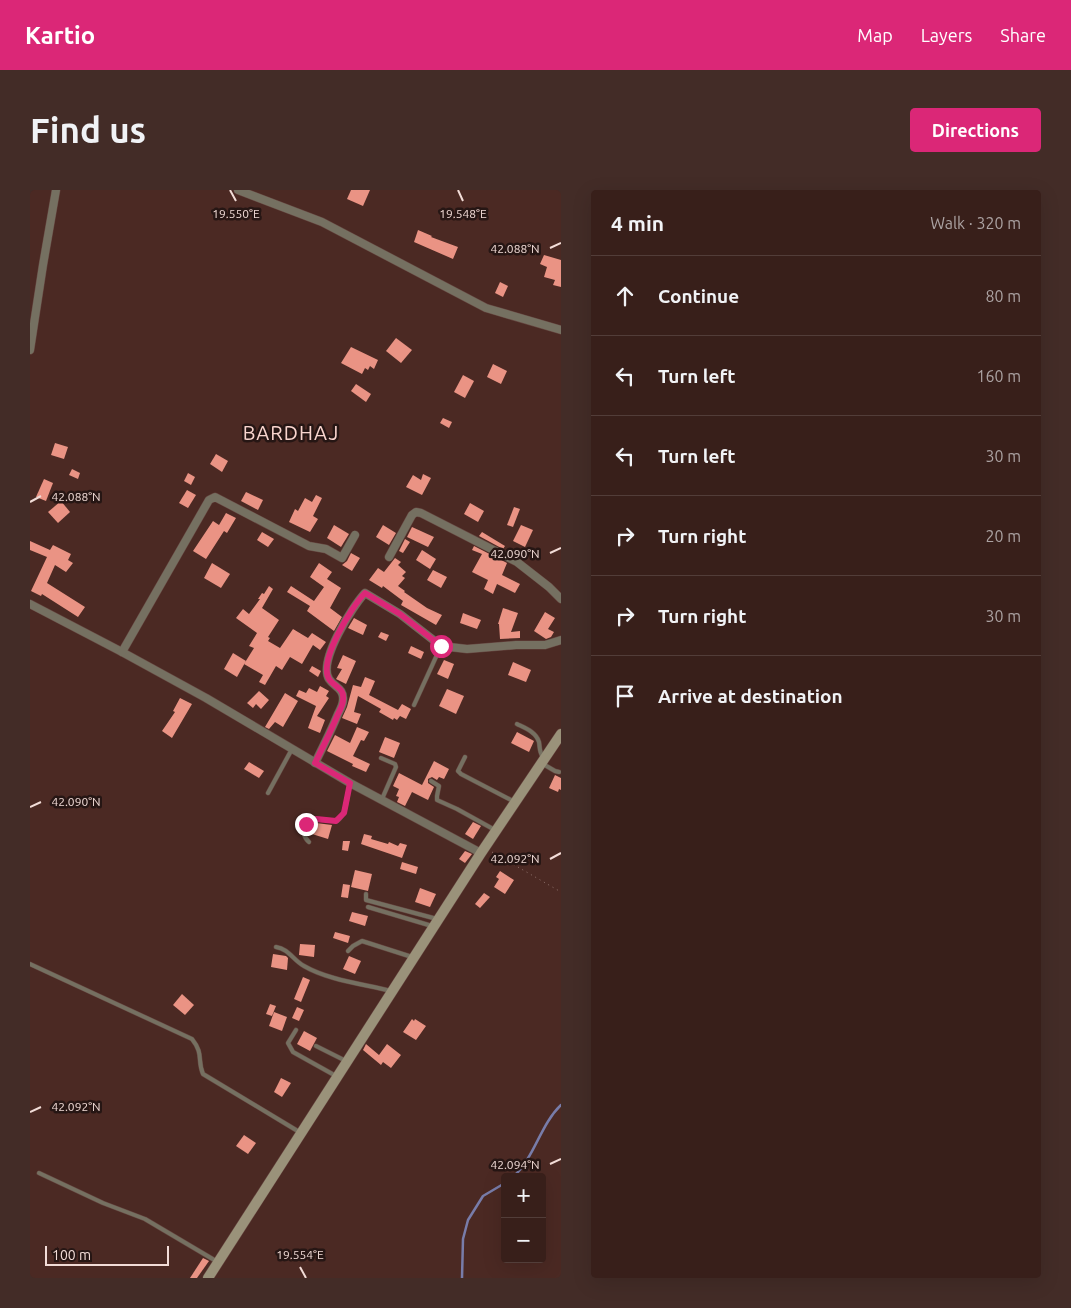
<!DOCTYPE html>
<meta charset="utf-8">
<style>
:root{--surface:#381f1a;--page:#432c27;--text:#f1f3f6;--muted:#aba2a2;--line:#523d39;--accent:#db2777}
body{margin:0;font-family:Ubuntu,sans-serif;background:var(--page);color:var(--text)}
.controls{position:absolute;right:15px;bottom:15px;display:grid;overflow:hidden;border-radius:5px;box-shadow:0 5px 20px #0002}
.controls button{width:45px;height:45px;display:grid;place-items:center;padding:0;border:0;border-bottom:1px solid var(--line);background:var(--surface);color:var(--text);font:25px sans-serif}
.scale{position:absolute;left:15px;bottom:12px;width:124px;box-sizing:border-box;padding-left:5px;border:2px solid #f2dcd7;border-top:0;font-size:14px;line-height:18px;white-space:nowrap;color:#f2dcd7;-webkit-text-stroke:4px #261614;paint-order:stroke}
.stop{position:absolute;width:15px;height:15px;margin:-11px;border:4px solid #db2777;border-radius:50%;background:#fff}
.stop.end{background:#db2777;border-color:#fff;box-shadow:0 1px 5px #0008}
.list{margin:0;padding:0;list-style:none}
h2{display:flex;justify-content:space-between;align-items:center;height:65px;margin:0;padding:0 20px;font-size:21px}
h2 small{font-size:16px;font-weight:400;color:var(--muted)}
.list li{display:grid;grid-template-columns:32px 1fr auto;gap:15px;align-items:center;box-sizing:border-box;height:80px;padding:0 20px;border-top:1px solid var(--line)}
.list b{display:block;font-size:19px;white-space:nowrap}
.list em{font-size:16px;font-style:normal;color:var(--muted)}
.icon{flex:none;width:28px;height:28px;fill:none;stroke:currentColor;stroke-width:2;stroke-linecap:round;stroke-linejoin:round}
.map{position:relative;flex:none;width:531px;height:1088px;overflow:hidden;border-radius:5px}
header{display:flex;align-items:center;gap:30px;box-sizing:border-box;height:70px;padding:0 25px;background:var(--accent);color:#fff}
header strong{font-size:24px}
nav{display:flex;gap:28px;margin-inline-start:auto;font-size:18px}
.intro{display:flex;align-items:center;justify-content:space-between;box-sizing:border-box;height:120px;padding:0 30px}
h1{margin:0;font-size:35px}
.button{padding:12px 22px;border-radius:5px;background:var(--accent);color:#fff;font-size:18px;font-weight:700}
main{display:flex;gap:30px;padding:0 30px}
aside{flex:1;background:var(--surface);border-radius:5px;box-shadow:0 5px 20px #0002}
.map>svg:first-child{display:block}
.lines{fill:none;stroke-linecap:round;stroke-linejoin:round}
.stream{stroke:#787ca9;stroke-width:2.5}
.building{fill:#ea9384}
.lane-casing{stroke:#664640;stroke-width:5}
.street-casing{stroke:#664640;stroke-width:9}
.secondary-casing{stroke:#664640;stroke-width:11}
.path{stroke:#947771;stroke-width:1;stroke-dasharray:1 4;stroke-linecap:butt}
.lane{stroke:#757061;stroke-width:4}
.street{stroke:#757061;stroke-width:8}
.secondary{stroke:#9a927a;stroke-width:10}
.route{stroke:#db2777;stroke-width:6}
.ticks{fill:none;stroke:#f2dcd7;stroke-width:2}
.labels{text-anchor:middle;stroke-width:5;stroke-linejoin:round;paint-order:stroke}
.quarter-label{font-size:20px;letter-spacing:1px;fill:#f9d5ce;stroke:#261614}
.ticks-label{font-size:12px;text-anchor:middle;fill:#f2dcd7;stroke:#261614;stroke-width:5;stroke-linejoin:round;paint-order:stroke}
</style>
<header>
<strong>Kartio</strong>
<nav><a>Map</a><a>Layers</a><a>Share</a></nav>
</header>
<div class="intro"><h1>Find us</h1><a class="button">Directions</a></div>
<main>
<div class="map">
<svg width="531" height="1088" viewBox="0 0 531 1088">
<rect width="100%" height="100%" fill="#4b2923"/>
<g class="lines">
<!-- stream -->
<g class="stream">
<path d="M483,987C505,967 510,935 531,915"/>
<polyline points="432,1088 433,1049 438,1030 453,1006 475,993"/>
</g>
</g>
<!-- building -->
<g class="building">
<polygon points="321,0 340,0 333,16 317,9"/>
<polygon points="388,40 402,46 401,47 428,57 423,69 384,52"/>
<polygon points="514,65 531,70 531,97 523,95 525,90 514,87 517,77 510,74"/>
<polygon points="470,92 478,96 473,107 465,103"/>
<polygon points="366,148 382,160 371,173 356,161"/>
<polygon points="321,157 348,170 344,179 340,176 338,180 335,178 332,184 311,173"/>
<polygon points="463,174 477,181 471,194 457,187"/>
<polygon points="433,185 444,191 435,208 424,202"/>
<polygon points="326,194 341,204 336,212 321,201"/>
<polygon points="413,228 422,232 419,238 410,233"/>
<polygon points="25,253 38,257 34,269 21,265"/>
<polygon points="186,264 198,271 192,282 180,274"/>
<polygon points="42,279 50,283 48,289 39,285"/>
<polygon points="158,283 165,287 161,295 154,291"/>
<polygon points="393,284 401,288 392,305 376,297 383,285 391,290"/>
<polygon points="14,289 23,293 16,311 6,307"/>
<polygon points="157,300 166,305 158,318 149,313"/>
<polygon points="216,302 233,310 228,320 211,311"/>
<polygon points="286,305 292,308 283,326 288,329 280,342 259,332 265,319 268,321 275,308 282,312"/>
<polygon points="31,311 40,322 28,333 18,322"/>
<polygon points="440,313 454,321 448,332 434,324"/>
<polygon points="484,317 490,319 483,337 477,335"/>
<polygon points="196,323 206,328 197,343 194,341 176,369 163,361 183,331 189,335"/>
<polygon points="304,335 319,344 311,357 297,348"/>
<polygon points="353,335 366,343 359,355 346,347"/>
<polygon points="491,335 503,340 495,357 483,351"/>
<polygon points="382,337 404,347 398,357 377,347"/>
<polygon points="232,342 244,349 238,357 227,350"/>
<polygon points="452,342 475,356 473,359 449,346"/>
<polygon points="375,349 380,352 373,363 369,361"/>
<polygon points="0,351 20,360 23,355 41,364 38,370 43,373 36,382 25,375 17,393 55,417 48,427 12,404 11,406 1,401 17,367 0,360"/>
<polygon points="444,356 477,373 472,385 490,394 485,403 467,394 463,404 454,399 458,390 442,382 452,364 442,360"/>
<polygon points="392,360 406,369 400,379 386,370"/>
<polygon points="321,363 330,368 322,381 312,375 317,371"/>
<polygon points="365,368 371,372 368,375 376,382 372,386 375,388 368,396 375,401 374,402 397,418 412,425 406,435 371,415 373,411 353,396 352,398 339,390 348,378 354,382"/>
<polygon points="182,373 200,384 191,398 174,388"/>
<polygon points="289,373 302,382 297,389 311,398 300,418 312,427 304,441 277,421 280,416 257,402 261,396 284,411 294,397 280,387"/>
<polygon points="403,380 417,387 411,398 397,390"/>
<polygon points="239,396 243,399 232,418 249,430 238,447 240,448 238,451 250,458 263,439 278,448 282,443 296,452 290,460 283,455 272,474 260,467 252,480 246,476 235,495 229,492 233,485 214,474 224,458 219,456 227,443 206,428 213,419 219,424 230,409 228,409 232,403 234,404"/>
<polygon points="473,418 488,423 481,442 490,441 490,448 470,449 469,434 468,434"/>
<polygon points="515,422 525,428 518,439 524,442 521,447 516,449 504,441"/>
<polygon points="433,423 451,430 447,439 430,433"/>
<polygon points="324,428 337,435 333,445 318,438"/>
<polygon points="351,442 359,445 356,451 348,447"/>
<polygon points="381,456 394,462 391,469 378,463"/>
<polygon points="203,463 216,471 207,487 194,479"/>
<polygon points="313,465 326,471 316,494 306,489 312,479 307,478"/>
<polygon points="414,470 424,474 418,489 407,484"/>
<polygon points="483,472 501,480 496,492 478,485"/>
<polygon points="282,476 291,481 288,487 279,481"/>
<polygon points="335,487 345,491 339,505 368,520 372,514 381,519 376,529 370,526 367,530 364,528 363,530 349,522 351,519 328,506 324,522 331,524 327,534 312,528 317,517 323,495 331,497"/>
<polygon points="290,496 299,501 296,506 299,508 287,526 295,530 290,543 278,538 286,516 266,506 269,500 276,503 279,498 287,502"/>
<polygon points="417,499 434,506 426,524 409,516"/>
<polygon points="229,501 239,510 231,519 226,514 223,518 217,513"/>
<polygon points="255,503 268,511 253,537 245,532 239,539 235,537"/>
<polygon points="150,508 162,514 142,548 132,541 145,522 143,521"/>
<polygon points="327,537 339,542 334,551 331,550 323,566 340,574 336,582 322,576 323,574 297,561 305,545 320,553"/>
<polygon points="487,542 504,551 499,562 481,553"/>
<polygon points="355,547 370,553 364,568 349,562"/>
<polygon points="404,571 419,579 414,589 409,587 407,590 402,587 398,589 398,593 404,597 398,610 382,602 375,616 367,612 369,607 366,606 369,599 363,596 369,583 392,595"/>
<polygon points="219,572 234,581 229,588 214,579"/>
<polygon points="525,585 531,588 531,600 529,599 528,602 519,598"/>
<polygon points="443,632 451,636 443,649 435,644"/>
<polygon points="286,633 302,635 298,649 282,644"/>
<polygon points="334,644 342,646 341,649 358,654 359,652 368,656 370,653 377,655 372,668 331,654"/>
<polygon points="313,651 320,651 318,661 312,660"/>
<polygon points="435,661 442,664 435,673 429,669"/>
<polygon points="372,672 388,677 386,684 370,679"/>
<polygon points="325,680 342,684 338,701 321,697"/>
<polygon points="470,681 484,690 475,704 464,697 469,689 466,687"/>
<polygon points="313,694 320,695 318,708 311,707"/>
<polygon points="390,698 406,704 400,717 385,712"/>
<polygon points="454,703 460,707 450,718 445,714"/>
<polygon points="322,722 338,726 335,736 319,731"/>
<polygon points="305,742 320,746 318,753 303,748"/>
<polygon points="270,754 285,755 284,767 269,765"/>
<polygon points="243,764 256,766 258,768 257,780 241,777"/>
<polygon points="319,766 331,771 325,784 313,779"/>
<polygon points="273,787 280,790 271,812 264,809"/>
<polygon points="152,804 164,815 155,825 143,815"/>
<polygon points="240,814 246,816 242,826 236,824"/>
<polygon points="267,817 274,820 269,831 262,828"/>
<polygon points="244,822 257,827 252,841 239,836"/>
<polygon points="382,829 384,831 385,829 396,836 386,850 373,842"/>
<polygon points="274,841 287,848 280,861 267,854"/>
<polygon points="336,854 349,865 357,854 371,865 361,878 353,872 351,875 333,860"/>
<polygon points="251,888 261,893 252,907 244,902"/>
<polygon points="214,945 226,953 218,964 206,956"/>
<polygon points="173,1068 179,1071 167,1088 160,1088"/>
</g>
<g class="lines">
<defs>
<g id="lane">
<polyline points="384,515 411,456"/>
<path d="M487,534C495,538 506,542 509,552C510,557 509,562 513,567"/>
<polyline points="435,567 428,581 431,584 483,611"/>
<polyline points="351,568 365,574 366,577 352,609"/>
<polyline points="513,574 525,581 529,582"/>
<polyline points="401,591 409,596 407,606 407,610 427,619 465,640"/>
<polyline points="238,603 262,559"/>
<path d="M279,652C273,647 273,641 276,634L285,629L307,631C317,624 317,606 320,593"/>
<polyline points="336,704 336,710 407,729"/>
<polyline points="338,717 402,736"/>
<path d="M246,757C259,759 263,770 274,776C298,790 333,794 361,801"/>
<polyline points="318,761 323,756 332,751 382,767"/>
<path d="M0,774L162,849C174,864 167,870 173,884L271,943"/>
<polyline points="266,840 258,853 263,862 306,886"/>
<polyline points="286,856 316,871"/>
<polyline points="9,983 73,1013 115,1029 186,1071"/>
</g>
<g id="street">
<polyline points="208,0 292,32 456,118 531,140"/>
<polyline points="0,160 13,75 26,0"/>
<polyline points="359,367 382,325 386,322 391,323 487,372 519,397 531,409"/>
<polyline points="0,414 92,462 176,508 320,593 451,663"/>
<polyline points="92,462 179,310 185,307 279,356 296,359 312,368 325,345"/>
<path d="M285,573C293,557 301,541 308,524C310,520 313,515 313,510C314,498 304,497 299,489C288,471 322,417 335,403L370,424L411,456L437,459L486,455H515L531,450"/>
</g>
<polyline id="secondary" points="178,1088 451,663 531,544"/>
</defs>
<!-- lane casing -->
<use href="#lane" class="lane-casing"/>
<!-- street casing -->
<use href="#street" class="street-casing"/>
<!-- secondary casing -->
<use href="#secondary" class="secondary-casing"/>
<!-- path -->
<polyline class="path" points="462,662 531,702"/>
<!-- lane -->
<use href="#lane" class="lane"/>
<!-- street -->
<use href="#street" class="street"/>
<!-- secondary -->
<use href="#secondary" class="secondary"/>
</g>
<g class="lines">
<!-- route -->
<path class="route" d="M276,634L286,629L306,631L314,623L320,593L285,573C293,557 301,541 308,524C310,520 313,515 313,510C315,498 304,497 299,489C288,471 322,416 335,403L370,424L411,456"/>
</g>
<!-- ticks -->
<path class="ticks" d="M200,0L206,11M428,0L433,11M520,58L531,53M0,312L11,306M520,363L531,358M0,617L11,612M520,669L531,663M0,922L11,917M520,974L531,969M270,1077L276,1088"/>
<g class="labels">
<!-- quarter labels -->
<g class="quarter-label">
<text x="261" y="250">BARDHAJ</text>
</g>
</g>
<g class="ticks-label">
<text x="206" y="28">19.550°E</text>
<text x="433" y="28">19.548°E</text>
<text x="485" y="63">42.088°N</text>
<text x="46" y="311">42.088°N</text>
<text x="485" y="368">42.090°N</text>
<text x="46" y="616">42.090°N</text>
<text x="485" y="673">42.092°N</text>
<text x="46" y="921">42.092°N</text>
<text x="485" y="979">42.094°N</text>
<text x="270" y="1069">19.554°E</text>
</g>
</svg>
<div class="controls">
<button>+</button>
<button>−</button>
</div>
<div class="scale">100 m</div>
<div class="stop" style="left:411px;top:456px"></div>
<div class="stop end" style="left:276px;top:634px"></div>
</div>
<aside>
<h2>4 min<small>Walk · 320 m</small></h2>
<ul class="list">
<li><svg class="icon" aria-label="ahead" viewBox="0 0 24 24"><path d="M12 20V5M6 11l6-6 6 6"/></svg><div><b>Continue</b></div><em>80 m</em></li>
<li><svg class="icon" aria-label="left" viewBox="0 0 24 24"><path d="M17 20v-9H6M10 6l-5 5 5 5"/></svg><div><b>Turn left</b></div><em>160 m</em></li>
<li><svg class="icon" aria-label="left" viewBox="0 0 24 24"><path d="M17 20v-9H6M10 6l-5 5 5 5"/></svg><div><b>Turn left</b></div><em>30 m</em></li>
<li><svg class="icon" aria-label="right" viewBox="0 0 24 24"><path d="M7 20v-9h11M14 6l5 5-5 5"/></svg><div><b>Turn right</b></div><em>20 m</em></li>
<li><svg class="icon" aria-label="right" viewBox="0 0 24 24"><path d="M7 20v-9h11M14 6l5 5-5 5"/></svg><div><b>Turn right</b></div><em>30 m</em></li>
<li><svg class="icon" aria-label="arrive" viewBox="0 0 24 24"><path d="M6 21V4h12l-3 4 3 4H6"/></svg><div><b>Arrive at destination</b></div></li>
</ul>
</aside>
</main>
